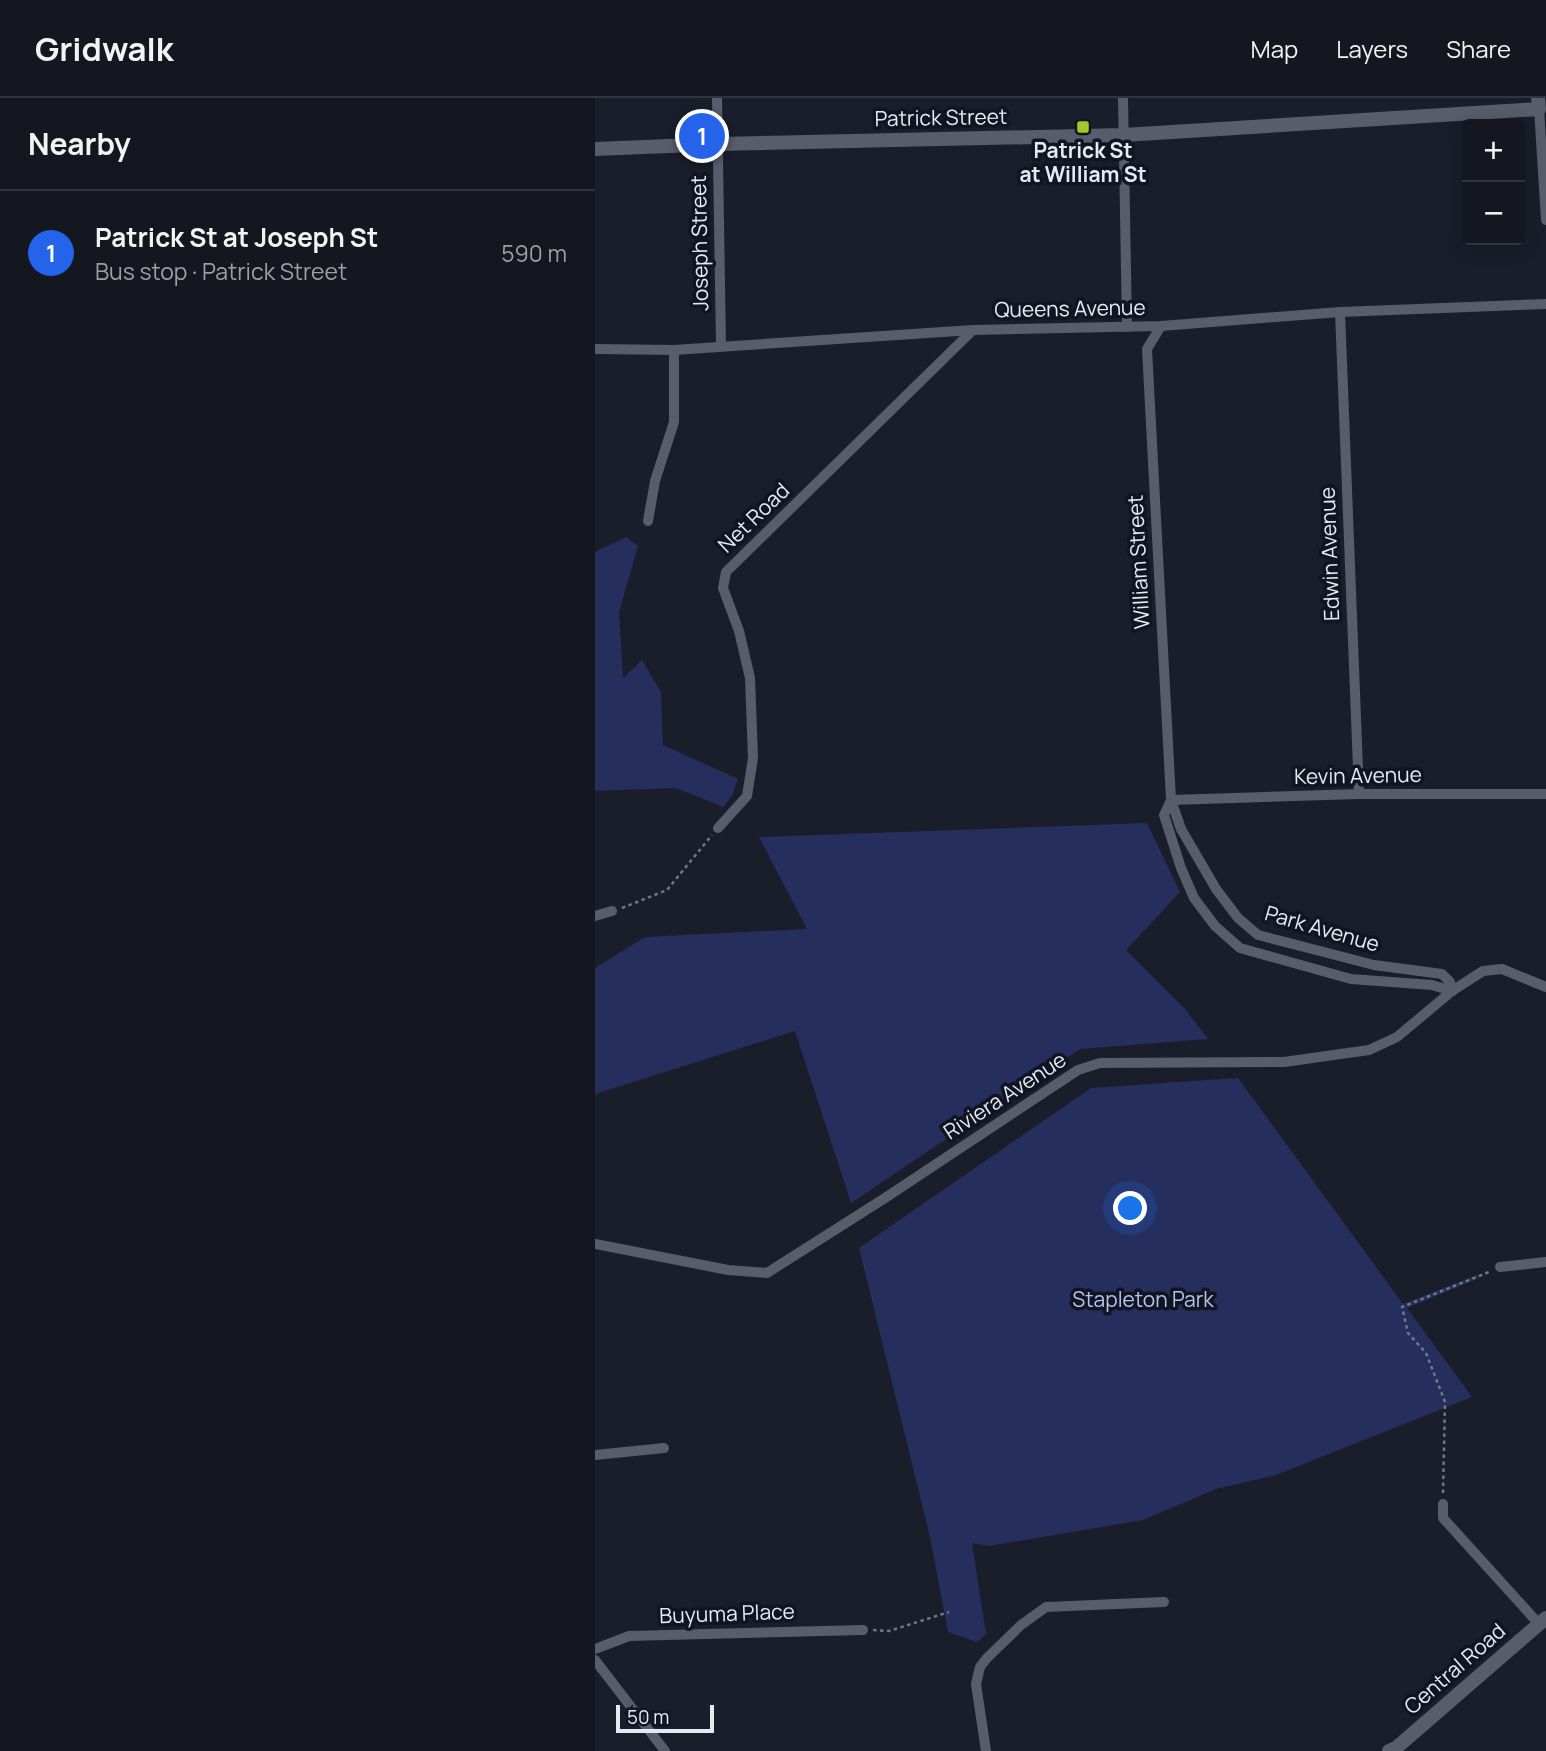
<!DOCTYPE html>
<meta charset="utf-8">
<style>
:root{--surface:#141620;--page:#21232d;--text:#f1f3f6;--muted:#9d9fa5;--line:#33353e;--accent:#2563eb}
body{margin:0;font-family:Manrope,sans-serif;background:var(--page);color:var(--text)}
.controls{position:absolute;right:21px;top:21px;display:grid;overflow:hidden;border-radius:7px;box-shadow:0 4px 18px #0003}
.controls button{width:63px;height:63px;display:grid;place-items:center;padding:0;border:0;border-bottom:2px solid var(--line);background:var(--surface);color:var(--text);font:35px sans-serif}
.scale{position:absolute;left:21px;bottom:18px;width:98px;box-sizing:border-box;padding-left:7px;border:4px solid #e7eaf3;border-top:0;font-size:19px;line-height:24px;white-space:nowrap;color:#e7eaf3;-webkit-text-stroke:5px #111421;paint-order:stroke}
.you{position:absolute;left:536px;top:1111px;width:24px;height:24px;margin:-18px;border:5px solid #fff;border-radius:50%;background:#1a73e8;box-shadow:0 0 0 10px #1a73e833}
.badge{display:grid;place-items:center;width:46px;height:46px;border-radius:50%;background:var(--accent);color:#fff;font-size:23px;font-weight:700}
.pin{position:absolute;translate:-50% -50%;border:4px solid #fff;box-shadow:0 2px 7px #0006}
.list{margin:0;padding:0;list-style:none}
h2{display:flex;justify-content:space-between;align-items:center;height:91px;margin:0;padding:0 28px;font-size:30px}
h2 small{font-size:23px;font-weight:400;color:var(--muted)}
.list li{display:grid;grid-template-columns:46px 1fr auto;gap:21px;align-items:center;box-sizing:border-box;height:126px;padding:0 28px;border-top:2px solid var(--line)}
.list b{display:block;font-size:26px;white-space:nowrap}
.list p{margin:0;font-size:23px;white-space:nowrap;color:var(--muted)}
.list em{font-size:23px;font-style:normal;color:var(--muted)}
.map{position:relative;flex:none;width:951px;height:1653px;overflow:hidden}
header{display:flex;align-items:center;gap:42px;box-sizing:border-box;height:98px;padding:0 35px;background:var(--surface);border-bottom:2px solid var(--line)}
header strong{font-size:33px}
nav{display:flex;gap:38px;margin-inline-start:auto;font-size:24px}
main{display:flex}
aside{flex:1;background:var(--surface)}
.map>svg:first-child{display:block}
.green{fill:#262e5e}
.lines{fill:none;stroke-linecap:round;stroke-linejoin:round}
.path{stroke:#737782;stroke-width:2.5;stroke-dasharray:3.5 3.5;stroke-linecap:butt}
.minor{stroke:#585c6b;stroke-width:10}
.tertiary{stroke:#585c6b;stroke-width:14}
.poi-dot{fill:#a1c92a;stroke:#111421;stroke-width:2.5}
.labels{text-anchor:middle;stroke-width:7;stroke-linejoin:round;paint-order:stroke}
.street-label{font-size:21px;fill:#e7eaf3;stroke:#111421}
.poi-label{font-size:21px;font-weight:bold;fill:#e7eaf3;stroke:#111421}
.park-label{font-size:21px;fill:#b6c1ee;stroke:#111421}
</style>
<header>
<strong>Gridwalk</strong>
<nav><a>Map</a><a>Layers</a><a>Share</a></nav>
</header>
<main>
<aside>
<h2>Nearby<small></small></h2>
<ul class="list">
<li><span class="badge">1</span><div><b>Patrick St at Joseph St</b><p>Bus stop · Patrick Street</p></div><em>590 m</em></li>
</ul>
</aside>
<div class="map">
<svg width="951" height="1653" viewBox="0 0 951 1653">
<rect width="100%" height="100%" fill="#1a1e2b"/>
<!-- green -->
<g class="green">
<polygon points="31,439 43,448 24,514 28,580 47,562 66,594 68,647 143,681 137,698 128,709 81,690 0,693 0,454"/>
<polygon points="552,725 585,794 531,852 591,912 613,941 485,951 256,1105 200,933 0,996 0,870 50,839 212,831 164,739"/>
<polygon points="643,980 808,1206 882,1177 884,1180 812,1210 877,1299 681,1377 621,1391 548,1422 394,1448 377,1445 391,1536 382,1544 353,1534 335,1439 264,1150 496,990"/>
</g>
<g class="lines">
<!-- path -->
<g class="path">
<polyline points="27,810 72,792 117,737"/>
<polyline points="848,1395 850,1304 831,1255 813,1235 807,1209 894,1174"/>
<polyline points="278,1532 294,1533 354,1514"/>
</g>
<!-- minor -->
<g class="minor">
<polyline points="122,0 126,248"/>
<polyline points="528,0 532,229"/>
<polyline points="944,11 951,122"/>
<polyline points="745,214 764,696"/>
<polyline points="566,228 552,251 576,702 586,731 621,791 643,820 663,837 779,867 847,876 855,884 857,893"/>
<polyline points="0,251 79,252 378,232 566,228 745,214 951,206"/>
<polyline points="53,423 60,383 79,324 79,252"/>
<polyline points="576,702 569,717 586,770 599,800 620,828 645,850 756,881 837,887 857,893"/>
<polyline points="576,702 764,696 951,696"/>
<polyline points="123,730 152,698 158,660 155,580 144,533 128,490 131,474 378,232"/>
<polyline points="0,818 17,813"/>
<polyline points="0,1146 133,1172 172,1175 290,1100 483,972 505,965 689,964 774,952 802,939 857,893 888,873 907,871 951,889"/>
<polyline points="905,1169 951,1164"/>
<polyline points="0,1357 69,1350"/>
<polyline points="848,1406 848,1420 944,1526"/>
<polyline points="0,1551 34,1538 268,1532"/>
<polyline points="0,1562 70,1653"/>
<polyline points="391,1653 381,1586 385,1569 392,1560 426,1527 451,1509 569,1504"/>
</g>
<!-- tertiary -->
<g class="tertiary">
<polyline points="0,51 123,46 529,37 944,11 943,0"/>
<polyline points="794,1653 801,1650 951,1520"/>
</g>
</g>
<!-- markers -->
<rect class="poi-dot" x="481" y="22" width="14" height="14" rx="3.5"/>
<g class="labels">
<!-- street labels -->
<g class="street-label">
<text transform="translate(346 20) rotate(-1)" y="7">Patrick Street</text>
<text transform="translate(105 145) rotate(-91)" y="7">Joseph Street</text>
<text transform="translate(475 211) rotate(-1)" y="7">Queens Avenue</text>
<text transform="translate(159 420) rotate(-44)" y="7">Net Road</text>
<text transform="translate(735 456) rotate(-92)" y="7">Edwin Avenue</text>
<text transform="translate(544 464) rotate(-93)" y="7">William Street</text>
<text transform="translate(763 678) rotate(-1)" y="7">Kevin Avenue</text>
<text transform="translate(727 831) rotate(16)" y="7">Park Avenue</text>
<text transform="translate(410 998) rotate(-33)" y="7">Riviera Avenue</text>
<text transform="translate(132 1516) rotate(-2)" y="7">Buyuma Place</text>
<text transform="translate(860 1571) rotate(-41)" y="7">Central Road</text>
</g>
<!-- poi labels -->
<g class="poi-label">
<text x="488" y="60">Patrick St<tspan x="488" dy="24">at William St</tspan></text>
</g>
<!-- park labels -->
<g class="park-label">
<text x="548" y="1209">Stapleton Park</text>
</g>
</g>
</svg>
<div class="controls">
<button>+</button>
<button>−</button>
</div>
<div class="scale">50 m</div>
<div class="you"></div>
<div class="pin badge" style="left:107px;top:38px">1</div>
</div>
</main>
